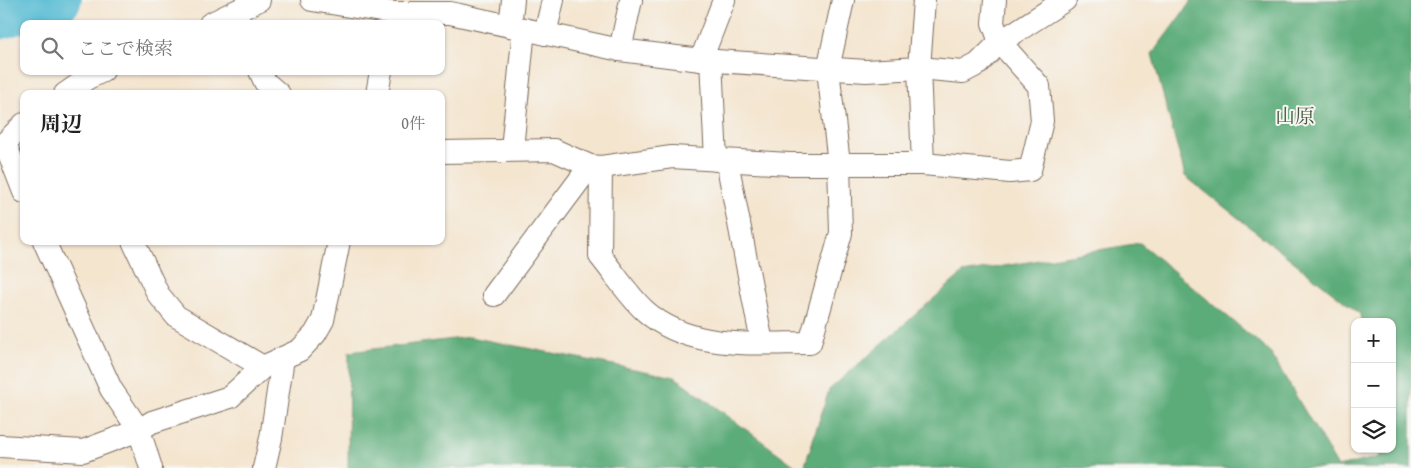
<!DOCTYPE html>
<html lang="ja">
<meta charset="utf-8">
<style>
:root{--surface:#fff;--page:#f6f6f6;--text:#222;--muted:#767676;--line:#e0e0e0}
body{margin:0;font-family:"Gentium Book Plus","Noto Serif JP",serif;background:var(--page);color:var(--text)}
.controls{position:absolute;right:15px;bottom:15px;display:grid;overflow:hidden;border-radius:10px;box-shadow:0 1px 4px #0004}
.controls button{width:45px;height:45px;display:grid;place-items:center;padding:0;border:0;border-bottom:1px solid var(--line);background:var(--surface);color:var(--text);font:25px sans-serif}
.list{margin:0;padding:0;list-style:none}
h2{display:flex;justify-content:space-between;align-items:center;height:65px;margin:0;padding:0 20px;font-size:21px}
h2 small{font-size:16px;font-weight:400;color:var(--muted)}
.icon{flex:none;width:28px;height:28px;fill:none;stroke:currentColor;stroke-width:2;stroke-linecap:round;stroke-linejoin:round}
.map{position:relative;flex:none;width:1411px;height:468px;overflow:hidden}
.search{position:absolute;background:var(--surface);box-shadow:0 1px 4px #0004;left:20px;top:20px;width:425px;height:55px;display:flex;align-items:center;gap:12px;box-sizing:border-box;padding:0 18px;border-radius:10px;color:var(--muted);font-size:19px}
.panel{position:absolute;background:var(--surface);box-shadow:0 1px 4px #0004;left:20px;top:90px;width:425px;height:155px;border-radius:10px}
.map>svg:first-child{display:block}
.forest{fill:#5cac79;stroke:#4c6b4c}
.lines{fill:none;stroke-linecap:round;stroke-linejoin:round}
.river{stroke:#55bbd3;stroke-width:41}
.minor-casing{stroke:#7c6b5c;stroke-width:24}
.minor{stroke:#fff;stroke-width:22}
.labels{text-anchor:middle;stroke-width:4;stroke-linejoin:round;paint-order:stroke}
.park-label{font-size:20px;fill:#4b5940;stroke:#f6f6f2}
</style>
<div class="map">
<svg width="1411" height="468" viewBox="0 0 1411 468">
<rect width="100%" height="100%" fill="#f6f6f2"/>
<filter id="ink" filterUnits="userSpaceOnUse"><feTurbulence type="fractalNoise" baseFrequency=".02" numOctaves="2"/><feDisplacementMap in="SourceGraphic" scale="10" xChannelSelector="R" yChannelSelector="G"/><feConvolveMatrix kernelMatrix="1 2 1 2 8 2 1 2 1" color-interpolation-filters="sRGB"/></filter>
<filter id="wash" filterUnits="userSpaceOnUse"><feTurbulence type="fractalNoise" baseFrequency=".0096" numOctaves="4" result="noise"/><feDisplacementMap in="SourceGraphic" scale="20" xChannelSelector="R" yChannelSelector="G"/><feGaussianBlur stdDeviation="1.12" result="paint"/><feColorMatrix in="noise" values="0 0 0 0 0 0 0 0 0 0 0 0 0 0 0 0 0 1.4 0 .05"/><feComposite in="paint" operator="in"/></filter>
<g filter="url(#wash)">
<rect width="100%" height="100%" fill="#f4e5cf"/>
<!-- forest -->
<g class="forest">
<polygon points="1192,0 1411,0 1411,468 804,468 829,390 963,273 1140,243 1270,352 1338,467 1380,457 1379,449 1392,449 1392,322 1361,322 1360,314 1185,176 1152,54"/>
<polygon points="470,337 675,377 798,468 348,468 349,352"/>
</g>
<g class="lines">
<!-- river -->
<polyline class="river" points="0,19 61,0"/>
</g>
</g>
<g filter="url(#ink)">
<g class="lines">
<defs>
<g id="minor">
<polyline points="312,0 393,13 450,13 620,50 701,60 866,71 919,68 963,72 978,64 1000,42 1065,0"/>
<polyline points="210,24 259,0"/>
<polyline points="510,26 513,0"/>
<polyline points="545,34 553,0"/>
<polyline points="620,50 631,0"/>
<polyline points="701,60 724,0"/>
<polyline points="711,61 716,160"/>
<polyline points="260,71 265,82 279,94"/>
<polyline points="65,94 88,78 103,71"/>
<polyline points="377,94 381,71"/>
<polyline points="5,143 24,192"/>
<polyline points="0,148 24,124"/>
<polyline points="512,149 524,29"/>
<polyline points="441,152 554,150 590,166 601,167 672,157 789,164 923,164 1010,172 1030,170 1042,121 1039,86 1000,42 993,23 995,0"/>
<polyline points="727,161 762,343"/>
<polyline points="923,164 919,68 924,0"/>
<path d="M601,167L600,256C614,273 628,295 644,310C689,351 754,343 810,343L841,233L839,164L828,69L843,0"/>
<polyline points="44,241 111,389 139,430 152,422 230,397 263,367 300,350 315,334 323,320 339,241"/>
<polyline points="133,241 158,294 176,316 263,367"/>
<polyline points="494,295 590,166"/>
<polyline points="0,446 83,451 139,430 151,468"/>
<polyline points="264,468 271,438 283,358"/>
</g>
</defs>
<!-- minor casing -->
<use href="#minor" class="minor-casing"/>
<!-- minor -->
<use href="#minor" class="minor"/>
</g>
</g>
<g class="labels">
<!-- park labels -->
<g class="park-label">
<text x="1295" y="123">山原</text>
</g>
</g>
</svg>
<div class="controls">
<button>+</button>
<button>−</button>
<button><svg class="icon" aria-label="layers" viewBox="0 0 24 24"><path d="M12 4l9 5-9 5-9-5zM3 14l9 5 9-5"/></svg></button>
</div>
<div class="search"><svg class="icon" aria-label="search" viewBox="0 0 24 24"><circle cx="10" cy="10" r="6"/><path d="M15 15l6 6"/></svg>ここで検索</div>
<section class="panel">
<h2>周辺<small>0件</small></h2>
<ul class="list">
</ul>
</section>
</div>
